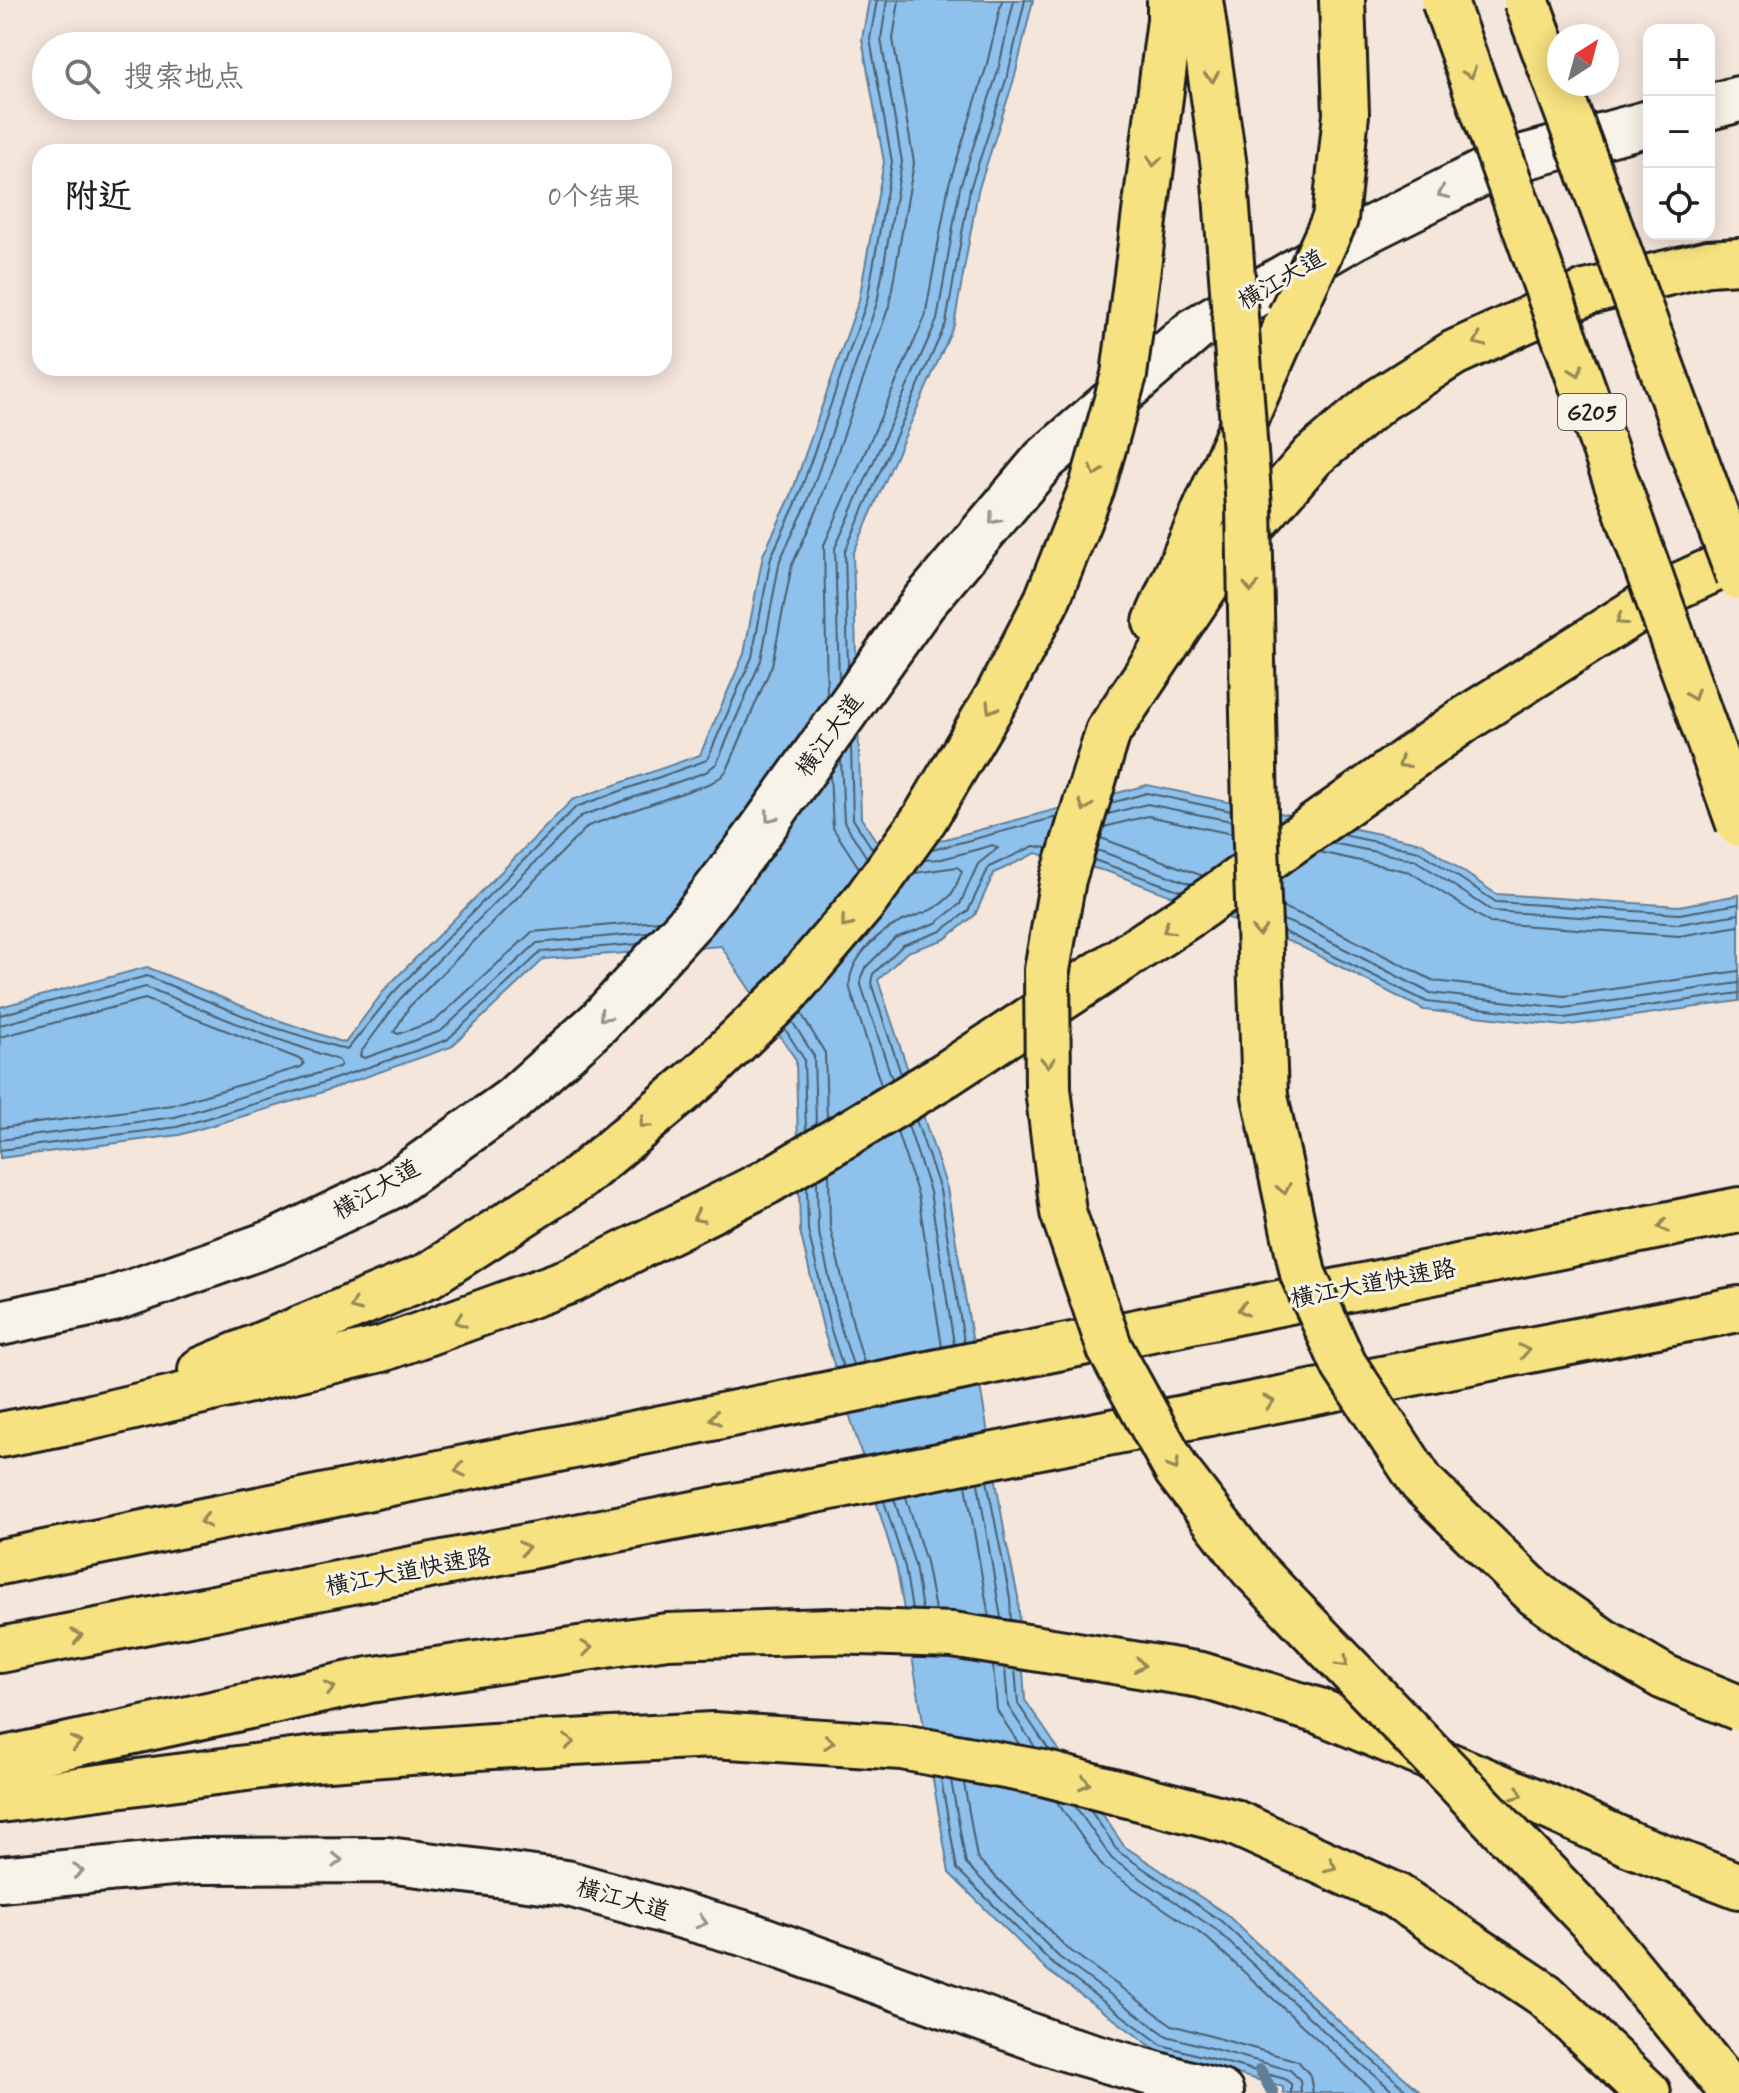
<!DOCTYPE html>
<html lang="zh">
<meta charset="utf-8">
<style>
:root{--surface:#fff;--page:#f2f2f2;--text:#202124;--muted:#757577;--line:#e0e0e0}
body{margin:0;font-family:Mynerve,"LXGW WenKai TC",sans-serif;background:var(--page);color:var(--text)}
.controls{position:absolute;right:24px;top:24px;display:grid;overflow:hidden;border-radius:16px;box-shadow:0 4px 20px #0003}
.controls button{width:72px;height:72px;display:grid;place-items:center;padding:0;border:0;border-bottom:2px solid var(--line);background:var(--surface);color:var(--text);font:40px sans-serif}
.compass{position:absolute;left:1547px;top:24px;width:72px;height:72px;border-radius:50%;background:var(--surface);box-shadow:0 4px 20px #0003;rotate:36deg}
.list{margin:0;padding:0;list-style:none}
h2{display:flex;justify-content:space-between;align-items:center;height:104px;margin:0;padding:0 32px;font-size:34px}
h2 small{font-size:26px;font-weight:400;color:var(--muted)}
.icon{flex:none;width:44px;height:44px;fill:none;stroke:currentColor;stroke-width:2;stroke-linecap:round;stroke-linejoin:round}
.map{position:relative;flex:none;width:1739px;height:2093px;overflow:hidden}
.search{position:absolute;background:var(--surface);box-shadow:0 4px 20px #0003;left:32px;top:32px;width:640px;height:88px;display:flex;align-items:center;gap:20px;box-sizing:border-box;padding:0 28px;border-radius:44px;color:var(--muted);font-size:30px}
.panel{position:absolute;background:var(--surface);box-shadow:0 4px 20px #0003;left:32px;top:144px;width:640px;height:232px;border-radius:24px}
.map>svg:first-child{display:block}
.water{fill:#8ec1eb;stroke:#607f98;stroke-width:2}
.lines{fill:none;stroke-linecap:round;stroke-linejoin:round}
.shore{stroke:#4a5e6f;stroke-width:2}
.stream{stroke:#607f98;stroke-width:12}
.minor-casing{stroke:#1c1c1c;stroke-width:50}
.highway-casing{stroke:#1c1c1c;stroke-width:50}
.minor{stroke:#f7f3e8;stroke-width:44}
.highway{stroke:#f7e281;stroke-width:44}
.highway-bridge-casing{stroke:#1c1c1c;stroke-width:50;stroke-linecap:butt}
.highway-bridge{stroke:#f7e281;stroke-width:44}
.oneway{stroke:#948954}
.oneway2{stroke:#94928c}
.labels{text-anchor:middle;stroke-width:6;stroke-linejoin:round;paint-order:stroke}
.shield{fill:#f7f3e8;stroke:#5e5c59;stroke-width:2}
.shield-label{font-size:22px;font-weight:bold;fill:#1c1c1c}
.street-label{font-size:24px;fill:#1c1c1c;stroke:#f7f3e8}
</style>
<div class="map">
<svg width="1739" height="2093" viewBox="0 0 1739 2093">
<rect width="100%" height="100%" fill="#f5e6dc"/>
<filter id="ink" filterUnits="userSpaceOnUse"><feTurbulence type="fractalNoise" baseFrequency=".0125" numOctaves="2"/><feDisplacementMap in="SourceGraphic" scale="16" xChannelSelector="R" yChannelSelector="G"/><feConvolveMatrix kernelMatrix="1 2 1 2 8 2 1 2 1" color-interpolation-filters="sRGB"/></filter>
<g filter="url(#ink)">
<!-- water -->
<polygon class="water" points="869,0 1033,0 1015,76 978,191 954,325 853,554 861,818 879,845 938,841 1147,785 1422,843 1496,894 1679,906 1739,895 1739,1001 1564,1026 1424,1010 1298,945 1109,872 1036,853 994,873 975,915 945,939 907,952 878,980 947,1188 1006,1541 1018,1597 1025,1700 1124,1846 1226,1914 1339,2021 1422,2093 1283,2093 1283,2087 1159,2052 1048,1971 949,1873 897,1569 824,1332 800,1231 796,1060 721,946 544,959 451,1047 311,1096 179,1135 0,1158 0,1007 147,967 269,1017 345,1043 386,988 572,800 700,755 744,654 763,555 790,498 859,300 884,162 862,39"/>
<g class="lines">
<!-- shore -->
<g class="shore">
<polyline points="848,667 845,551 946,323 970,189 1008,74 1025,0"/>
<polyline points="839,680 835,548 937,320 960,187 998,71 1014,0"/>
<polyline points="827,696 824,545 925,317 949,184 986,68 1002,0"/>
<polyline points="851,746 853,819 873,850"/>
<polyline points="841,759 844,822 867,858"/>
<polyline points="830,775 833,828 859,868"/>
<polyline points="1111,803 1147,793 1231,811"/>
<polyline points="1108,814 1147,804 1231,821"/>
<polyline points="1104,827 1148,816 1232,834"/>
<polyline points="1343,835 1419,851 1496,902 1679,914 1739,904"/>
<polyline points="1101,838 1203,876"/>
<polyline points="1332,843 1415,860 1492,911 1679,924 1739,914"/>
<polyline points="932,850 1057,817"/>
<polyline points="1097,850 1191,884"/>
<polyline points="1319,852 1410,872 1490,923 1679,936 1739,926"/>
<polyline points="1094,860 1181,891"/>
<polyline points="1282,907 1312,919 1434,981 1564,996 1739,971"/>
<polyline points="1283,920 1306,929 1430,993 1564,1008 1739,983"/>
<polyline points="659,921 532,932 435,1021 398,1034 394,1032 409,1007 588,826 711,783 722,776 728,768 772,665 792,565 818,508 889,306 914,163 893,39 899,0"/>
<polyline points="1283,931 1427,1002 1564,1018 1739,993"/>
<polyline points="647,933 537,943 441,1031 365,1058 360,1056 361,1052 400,999 581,816 706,772 717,763 761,660 780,560 807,504 877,303 902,162 881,39 887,0"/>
<polyline points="801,1013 825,1053 827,1118"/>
<polyline points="0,1015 147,976 266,1025 347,1050 393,993 576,807 707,760 752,657 771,557 797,501 867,301 892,162 870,39 877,0"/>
<polyline points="792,1021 814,1056 816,1125"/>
<polyline points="0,1025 146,987 263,1034 338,1060 341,1064 339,1067 175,1117 0,1140"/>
<polyline points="785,1029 804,1059 806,1131"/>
<polyline points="0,1037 145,999 302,1060 304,1064 301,1067 172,1105 0,1128"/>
<polyline points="901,1074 871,983 873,974 903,945 941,931 968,911 989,867 1034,846 1047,848"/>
<polyline points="892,1079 861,985 861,977 865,968 895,938 936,923 960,904 978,864 998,848 993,845 942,859 924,860"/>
<path d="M881,1085L850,989C846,965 873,937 893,926C912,915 932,914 948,898C955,892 958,880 962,871L957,867L915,873"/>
<polyline points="916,1120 940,1190 964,1342"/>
<polyline points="908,1125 930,1192 954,1344"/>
<polyline points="897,1132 918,1195 942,1347"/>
<polyline points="0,1150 177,1127 308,1088 447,1040 541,952 638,944"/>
<polyline points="829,1173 830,1227 853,1324 864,1363"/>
<polyline points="817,1180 818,1229 841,1328 853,1365"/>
<polyline points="807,1186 808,1230 831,1330 843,1367"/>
<polyline points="987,1481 1010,1598 1011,1620"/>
<polyline points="978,1483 1001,1618"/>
<polyline points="966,1485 989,1617"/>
<polyline points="906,1497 926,1562 935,1610"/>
<polyline points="894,1499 915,1565 922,1610"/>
<polyline points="884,1501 905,1567 912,1610"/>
<polyline points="993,1666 997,1710 1019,1744"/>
<polyline points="1005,1668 1008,1706 1035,1747"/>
<polyline points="1015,1669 1018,1704 1049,1750"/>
<polyline points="941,1779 957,1869 1053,1964 1162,2045 1285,2079 1291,2084 1291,2093"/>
<polyline points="951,1780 966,1864 1059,1957 1167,2036 1290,2070 1300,2080 1301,2093"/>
<polyline points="964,1783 977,1858 1067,1948 1172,2025 1298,2061 1310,2075 1313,2093"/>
<polyline points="1057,1802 1104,1868 1207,1938 1376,2093"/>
<polyline points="1075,1806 1112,1859 1215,1929 1327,2034 1395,2093"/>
<polyline points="1090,1810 1119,1852 1221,1921 1334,2027 1410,2093"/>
</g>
<!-- stream -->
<polyline class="stream" points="1260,2070 1273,2093"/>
<defs>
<g id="minor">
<polyline points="1709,107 1739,99"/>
<polyline points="0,1323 113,1299 277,1241 390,1187 511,1101 599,1022 695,917 751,844 924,602 1044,460 1196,329 1354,237 1502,163 1649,123"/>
<polyline points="0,1879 193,1861 388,1860 566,1883 750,1935 1061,2047 1221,2093"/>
</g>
<g id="highway">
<polyline points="1342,0 1346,114"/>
<polyline points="1156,622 1290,317"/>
<polyline points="1108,732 1225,557 1313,456 1380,400 1454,353 1585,293 1708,263 1739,261"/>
<polyline points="201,1370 429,1275 579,1178 704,1073"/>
<polyline points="0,1435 83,1419 382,1349 572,1280 767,1182 945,1075 1186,917 1464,720 1669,590 1739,558"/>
<polyline points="0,1562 1739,1210"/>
<polyline points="0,1650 1739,1309"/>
<polyline points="0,1760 369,1680 667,1636 831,1631 953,1635 1201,1675 1319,1711 1551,1808 1630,1844 1739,1886"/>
<polyline points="0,1800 315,1759 492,1746 713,1735 902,1747 1043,1773 1233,1822 1395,1895 1545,1995 1648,2093"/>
</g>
</defs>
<!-- minor casing -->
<use href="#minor" class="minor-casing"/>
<!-- highway casing -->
<use href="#highway" class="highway-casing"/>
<!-- minor -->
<use href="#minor" class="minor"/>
<!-- highway -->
<use href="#highway" class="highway"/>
<defs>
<g id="highway-bridge">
<polyline points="1200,0 1224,167 1249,507 1255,816 1265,1096 1303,1274 1344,1365 1422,1483 1536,1594 1601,1640 1664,1677 1739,1708"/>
<polyline points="1444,0 1739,824"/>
<polyline points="1526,0 1739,577"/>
<polyline points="1290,317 1335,219 1346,114"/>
<polyline points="1108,732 1063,879 1047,970 1048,1089 1063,1212 1110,1349 1177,1471 1252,1568 1597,1927 1733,2093"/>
<polyline points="704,1073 785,995 865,901 925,818 998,695 1047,600 1092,487 1124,375 1170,20 1170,0"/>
</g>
</defs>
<!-- highway-bridge casing -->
<use href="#highway-bridge" class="highway-bridge-casing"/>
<!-- highway-bridge -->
<use href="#highway-bridge" class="highway-bridge"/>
</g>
<!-- one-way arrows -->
<defs><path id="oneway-chevron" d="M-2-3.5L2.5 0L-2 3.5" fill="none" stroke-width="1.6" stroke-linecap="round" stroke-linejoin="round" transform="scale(2)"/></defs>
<g class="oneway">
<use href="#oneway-chevron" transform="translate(1470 73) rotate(70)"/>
<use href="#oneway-chevron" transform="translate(1212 77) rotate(82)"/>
<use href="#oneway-chevron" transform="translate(1154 161) rotate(97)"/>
<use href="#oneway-chevron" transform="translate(1479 341) rotate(156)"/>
<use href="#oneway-chevron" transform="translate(1577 371) rotate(70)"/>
<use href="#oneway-chevron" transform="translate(1096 471) rotate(106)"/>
<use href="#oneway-chevron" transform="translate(1251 587) rotate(89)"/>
<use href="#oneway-chevron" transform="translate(1621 620) rotate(147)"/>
<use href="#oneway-chevron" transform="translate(1693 695) rotate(70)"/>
<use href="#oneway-chevron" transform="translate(991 708) rotate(121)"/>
<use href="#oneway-chevron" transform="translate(1403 763) rotate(145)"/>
<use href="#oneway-chevron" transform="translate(1085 806) rotate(107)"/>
<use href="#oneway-chevron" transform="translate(846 923) rotate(130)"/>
<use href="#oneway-chevron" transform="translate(1168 929) rotate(147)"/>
<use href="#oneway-chevron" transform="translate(1259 931) rotate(88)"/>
<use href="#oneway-chevron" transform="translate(1048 1062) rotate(89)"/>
<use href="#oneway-chevron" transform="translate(644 1123) rotate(140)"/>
<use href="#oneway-chevron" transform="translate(1284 1189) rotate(78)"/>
<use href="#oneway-chevron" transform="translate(698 1217) rotate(153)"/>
<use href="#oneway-chevron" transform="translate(1663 1226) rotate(169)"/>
<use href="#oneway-chevron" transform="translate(355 1306) rotate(157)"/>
<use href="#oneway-chevron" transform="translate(1243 1309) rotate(169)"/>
<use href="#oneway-chevron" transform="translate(460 1321) rotate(160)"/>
<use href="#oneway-chevron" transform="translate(1524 1351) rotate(-11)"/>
<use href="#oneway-chevron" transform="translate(1269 1402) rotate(-11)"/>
<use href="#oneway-chevron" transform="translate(715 1418) rotate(169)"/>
<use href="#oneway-chevron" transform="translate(1174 1465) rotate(59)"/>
<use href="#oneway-chevron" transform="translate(460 1470) rotate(169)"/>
<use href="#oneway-chevron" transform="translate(205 1521) rotate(169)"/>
<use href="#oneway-chevron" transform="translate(524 1548) rotate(-11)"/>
<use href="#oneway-chevron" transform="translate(77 1636) rotate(-11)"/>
<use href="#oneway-chevron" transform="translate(587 1648) rotate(-8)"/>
<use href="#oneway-chevron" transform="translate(1343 1662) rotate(46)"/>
<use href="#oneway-chevron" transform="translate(1140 1665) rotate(9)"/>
<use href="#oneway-chevron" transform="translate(330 1688) rotate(-12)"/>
<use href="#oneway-chevron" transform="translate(569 1742) rotate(-3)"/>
<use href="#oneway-chevron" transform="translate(829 1742) rotate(4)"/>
<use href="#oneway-chevron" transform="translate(76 1743) rotate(-12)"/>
<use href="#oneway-chevron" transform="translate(1085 1783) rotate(14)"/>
<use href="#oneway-chevron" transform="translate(1518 1794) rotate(23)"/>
<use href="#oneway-chevron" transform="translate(1331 1866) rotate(24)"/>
</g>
<g class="oneway2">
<use href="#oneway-chevron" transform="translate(1443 193) rotate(154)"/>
<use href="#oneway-chevron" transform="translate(994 519) rotate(130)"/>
<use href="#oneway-chevron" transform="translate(770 817) rotate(126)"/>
<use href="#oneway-chevron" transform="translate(604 1016) rotate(134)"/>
<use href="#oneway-chevron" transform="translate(337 1860)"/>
<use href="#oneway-chevron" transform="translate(78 1871) rotate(-5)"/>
<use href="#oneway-chevron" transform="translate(702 1922) rotate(16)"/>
</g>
</g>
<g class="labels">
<!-- shield labels -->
<rect class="shield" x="1558" y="394" width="68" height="36" rx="6"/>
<g class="shield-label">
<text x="1592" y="420">G205</text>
</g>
<!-- street labels -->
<g class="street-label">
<text transform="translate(1281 279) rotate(-30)" y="8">横江大道</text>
<text transform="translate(829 735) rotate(-54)" y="8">横江大道</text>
<text transform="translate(376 1189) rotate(-30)" y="8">横江大道</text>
<text transform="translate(1373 1283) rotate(-11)" y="8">横江大道快速路</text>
<text transform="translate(408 1571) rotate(-11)" y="8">横江大道快速路</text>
<text transform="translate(623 1899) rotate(16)" y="8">横江大道</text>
</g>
</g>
</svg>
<div class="controls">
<button>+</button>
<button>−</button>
<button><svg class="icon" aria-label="locate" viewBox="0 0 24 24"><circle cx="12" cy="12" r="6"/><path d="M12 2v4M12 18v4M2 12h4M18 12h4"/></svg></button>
</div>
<svg class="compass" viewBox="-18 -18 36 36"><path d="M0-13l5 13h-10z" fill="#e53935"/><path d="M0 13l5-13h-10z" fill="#757577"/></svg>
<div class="search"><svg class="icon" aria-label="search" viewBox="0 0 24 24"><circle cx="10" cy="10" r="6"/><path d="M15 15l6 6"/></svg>搜索地点</div>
<section class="panel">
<h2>附近<small>0个结果</small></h2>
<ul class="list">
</ul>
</section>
</div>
